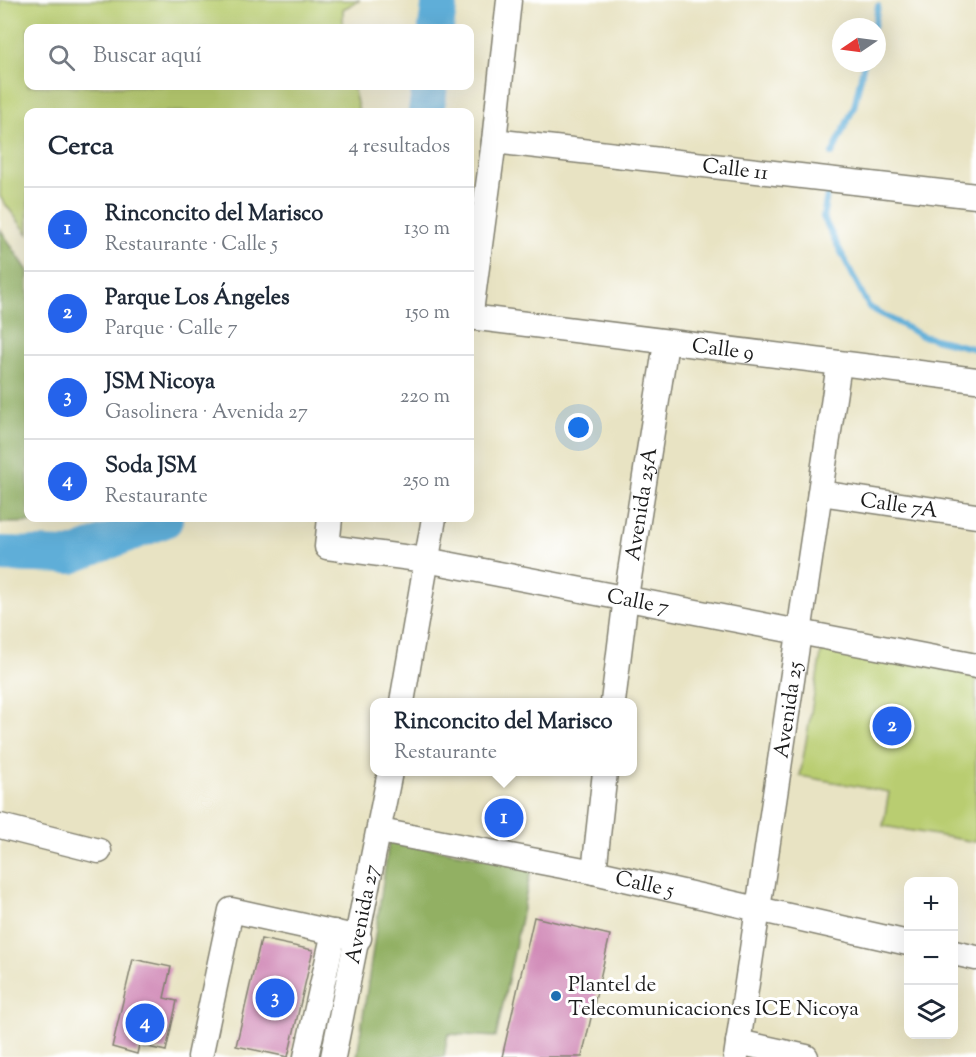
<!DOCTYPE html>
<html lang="es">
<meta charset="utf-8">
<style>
:root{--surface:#fff;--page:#f2f2f3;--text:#1f2937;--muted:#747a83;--line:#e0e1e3;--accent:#2563eb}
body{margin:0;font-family:"Sorts Mill Goudy",serif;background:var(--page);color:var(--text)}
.controls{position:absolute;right:18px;bottom:18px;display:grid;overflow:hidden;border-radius:12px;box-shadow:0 6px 24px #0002}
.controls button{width:54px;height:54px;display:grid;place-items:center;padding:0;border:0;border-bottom:2px solid var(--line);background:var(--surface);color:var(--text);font:30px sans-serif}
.compass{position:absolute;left:832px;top:18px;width:54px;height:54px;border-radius:50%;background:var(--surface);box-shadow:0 6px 24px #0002;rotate:257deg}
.you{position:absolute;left:579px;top:428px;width:21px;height:21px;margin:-15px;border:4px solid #fff;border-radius:50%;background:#1a73e8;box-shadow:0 0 0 9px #1a73e833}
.badge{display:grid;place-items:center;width:39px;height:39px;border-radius:50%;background:var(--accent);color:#fff;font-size:20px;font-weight:700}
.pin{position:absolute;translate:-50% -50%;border:3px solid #fff;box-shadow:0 2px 6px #0006}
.popup{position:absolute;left:370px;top:698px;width:267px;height:78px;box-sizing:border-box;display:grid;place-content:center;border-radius:12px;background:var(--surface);filter:drop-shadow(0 2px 4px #0005);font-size:20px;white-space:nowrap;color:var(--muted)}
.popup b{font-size:22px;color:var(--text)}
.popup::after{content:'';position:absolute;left:50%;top:100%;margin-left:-12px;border:12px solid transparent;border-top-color:var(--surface)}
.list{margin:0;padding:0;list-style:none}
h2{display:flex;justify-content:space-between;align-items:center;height:78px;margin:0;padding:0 24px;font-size:26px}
h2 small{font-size:20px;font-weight:400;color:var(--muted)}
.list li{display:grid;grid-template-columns:39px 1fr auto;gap:18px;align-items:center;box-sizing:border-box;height:84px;padding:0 24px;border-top:2px solid var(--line)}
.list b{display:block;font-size:22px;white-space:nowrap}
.list p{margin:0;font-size:20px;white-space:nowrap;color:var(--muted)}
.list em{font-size:20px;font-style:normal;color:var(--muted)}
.icon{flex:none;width:33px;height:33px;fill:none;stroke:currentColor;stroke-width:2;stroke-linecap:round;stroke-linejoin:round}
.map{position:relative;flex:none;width:976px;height:1057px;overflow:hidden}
.search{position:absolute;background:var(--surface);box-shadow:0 6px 24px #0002;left:24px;top:24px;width:450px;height:66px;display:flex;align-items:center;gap:15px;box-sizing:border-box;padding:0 21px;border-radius:12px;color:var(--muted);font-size:22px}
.panel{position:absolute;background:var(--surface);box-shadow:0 6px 24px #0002;left:24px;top:108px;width:450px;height:414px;border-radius:12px}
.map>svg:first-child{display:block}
.green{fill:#b9cd71;stroke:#6a7446;stroke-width:1.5}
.forest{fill:#92b063;stroke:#576640;stroke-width:1.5}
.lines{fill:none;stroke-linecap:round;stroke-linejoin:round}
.stream{stroke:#5eaed8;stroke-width:6}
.river{stroke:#5eaed8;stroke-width:36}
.building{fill:#d18bb8}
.minor-casing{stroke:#828070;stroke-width:27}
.minor{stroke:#fff;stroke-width:24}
.poi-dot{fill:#1f6fb2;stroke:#fff;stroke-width:2}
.labels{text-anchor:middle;stroke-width:6;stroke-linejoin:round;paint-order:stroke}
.street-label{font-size:21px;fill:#1c1c1c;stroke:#fff}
.poi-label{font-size:21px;fill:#1c1c1c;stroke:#fff;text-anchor:start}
</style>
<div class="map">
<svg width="976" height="1057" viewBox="0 0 976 1057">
<rect width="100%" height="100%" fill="#fff"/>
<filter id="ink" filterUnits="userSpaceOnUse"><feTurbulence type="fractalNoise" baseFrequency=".0167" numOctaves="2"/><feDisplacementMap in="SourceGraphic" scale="12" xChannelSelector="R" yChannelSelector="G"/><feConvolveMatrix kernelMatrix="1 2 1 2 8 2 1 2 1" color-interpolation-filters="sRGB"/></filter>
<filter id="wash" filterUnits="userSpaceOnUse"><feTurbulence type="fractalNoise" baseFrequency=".008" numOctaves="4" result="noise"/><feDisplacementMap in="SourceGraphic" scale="24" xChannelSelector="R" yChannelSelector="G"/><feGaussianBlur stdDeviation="1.35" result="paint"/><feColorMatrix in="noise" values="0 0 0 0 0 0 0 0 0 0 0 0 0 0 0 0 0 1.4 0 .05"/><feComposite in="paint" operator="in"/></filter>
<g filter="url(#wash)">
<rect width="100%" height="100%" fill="#e8e3c3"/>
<!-- green -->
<g class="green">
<polygon points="0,0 360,0 343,9 343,28 28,28 28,86 353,86 359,112 28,112 28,234 0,197"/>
<polygon points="822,648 976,675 976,842 883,826 889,792 800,776"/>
</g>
<!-- forest -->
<g class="forest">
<polygon points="0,229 28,271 28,518 72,518 59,522 0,523"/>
<polygon points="389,841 532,866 496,1037 448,1034 444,1057 357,1057"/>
</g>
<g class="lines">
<!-- stream -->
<g class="stream">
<polyline points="874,27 878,6"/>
<polyline points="832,154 854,107 864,63"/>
<polyline points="827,195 823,217 869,307 922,336 976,349"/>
</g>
<!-- river -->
<g class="river">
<polyline points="436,28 440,0"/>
<polyline points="426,112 430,86"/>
<polyline points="0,554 71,556 165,520 165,518"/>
</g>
</g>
<g id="blocks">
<!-- building -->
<g class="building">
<polygon points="534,917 610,935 582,1057 502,1057"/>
<polygon points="261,939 313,950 288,1057 236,1046"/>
<polygon points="133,959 171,967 164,998 177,1001 166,1051 139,1045 137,1054 112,1047"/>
</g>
</g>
</g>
<g filter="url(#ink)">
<use href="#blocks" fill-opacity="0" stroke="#828070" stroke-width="1.5"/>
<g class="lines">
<defs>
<g id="minor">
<path id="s1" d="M494,141L976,196"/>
<path id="s2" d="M470,317L976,380"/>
<polyline points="470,319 494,141 509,0"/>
<path id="s3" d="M820,493L976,516"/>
<path id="s4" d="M330,518L327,547L426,560L976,666"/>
<polyline points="402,702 434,518"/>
<path id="s5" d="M613,702L626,597L666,343"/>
<polyline points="0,826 99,851"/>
<path id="s6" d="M380,831L594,872L908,943"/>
<polyline points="594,872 605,772"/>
<polyline points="954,953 976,958"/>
<polyline points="738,1042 806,1057"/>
<polyline points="200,1057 231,910 359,938"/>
<polyline points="306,1057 334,932"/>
<path id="s7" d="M333,1057L390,772"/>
<path id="s8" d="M736,1057L839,364"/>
</g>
</defs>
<!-- minor casing -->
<use href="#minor" class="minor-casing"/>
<!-- minor -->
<use href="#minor" class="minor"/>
</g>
</g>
<!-- markers -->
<circle class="poi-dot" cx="556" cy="996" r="6"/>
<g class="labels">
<!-- street labels -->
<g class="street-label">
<text dy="7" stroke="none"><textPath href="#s1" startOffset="243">Calle 11</textPath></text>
<text dy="7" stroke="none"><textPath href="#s2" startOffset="255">Calle 9</textPath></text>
<text dy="7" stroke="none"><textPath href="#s5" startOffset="200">Avenida 25A</textPath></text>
<text dy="7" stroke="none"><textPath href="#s3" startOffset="80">Calle 7A</textPath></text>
<text dy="7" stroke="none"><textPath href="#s4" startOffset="345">Calle 7</textPath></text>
<text dy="7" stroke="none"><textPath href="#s8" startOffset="351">Avenida 25</textPath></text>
<text dy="7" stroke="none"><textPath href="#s6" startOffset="270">Calle 5</textPath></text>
<text dy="7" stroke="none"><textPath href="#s7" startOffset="146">Avenida 27</textPath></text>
</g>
<!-- poi labels -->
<g class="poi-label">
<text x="568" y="991">Plantel de<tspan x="568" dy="24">Telecomunicaciones ICE Nicoya</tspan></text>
</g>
</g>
</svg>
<div class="controls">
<button>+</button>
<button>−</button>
<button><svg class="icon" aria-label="layers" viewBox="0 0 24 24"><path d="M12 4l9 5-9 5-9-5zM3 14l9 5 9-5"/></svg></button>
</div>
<svg class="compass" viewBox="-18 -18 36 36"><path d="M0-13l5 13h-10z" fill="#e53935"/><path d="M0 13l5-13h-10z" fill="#747a83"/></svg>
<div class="you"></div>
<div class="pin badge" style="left:504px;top:818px">1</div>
<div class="popup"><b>Rinconcito del Marisco</b>Restaurante</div>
<div class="pin badge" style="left:892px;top:726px">2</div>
<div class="pin badge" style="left:275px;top:998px">3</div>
<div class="pin badge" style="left:145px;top:1023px">4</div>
<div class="search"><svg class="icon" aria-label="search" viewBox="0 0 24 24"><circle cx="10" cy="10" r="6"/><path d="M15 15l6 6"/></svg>Buscar aquí</div>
<section class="panel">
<h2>Cerca<small>4 resultados</small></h2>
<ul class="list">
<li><span class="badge">1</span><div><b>Rinconcito del Marisco</b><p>Restaurante · Calle 5</p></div><em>130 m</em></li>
<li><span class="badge">2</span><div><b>Parque Los Ángeles</b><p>Parque · Calle 7</p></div><em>150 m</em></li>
<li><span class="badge">3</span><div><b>JSM Nicoya</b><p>Gasolinera · Avenida 27</p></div><em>220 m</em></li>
<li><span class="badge">4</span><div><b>Soda JSM</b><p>Restaurante</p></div><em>250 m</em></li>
</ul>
</section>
</div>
